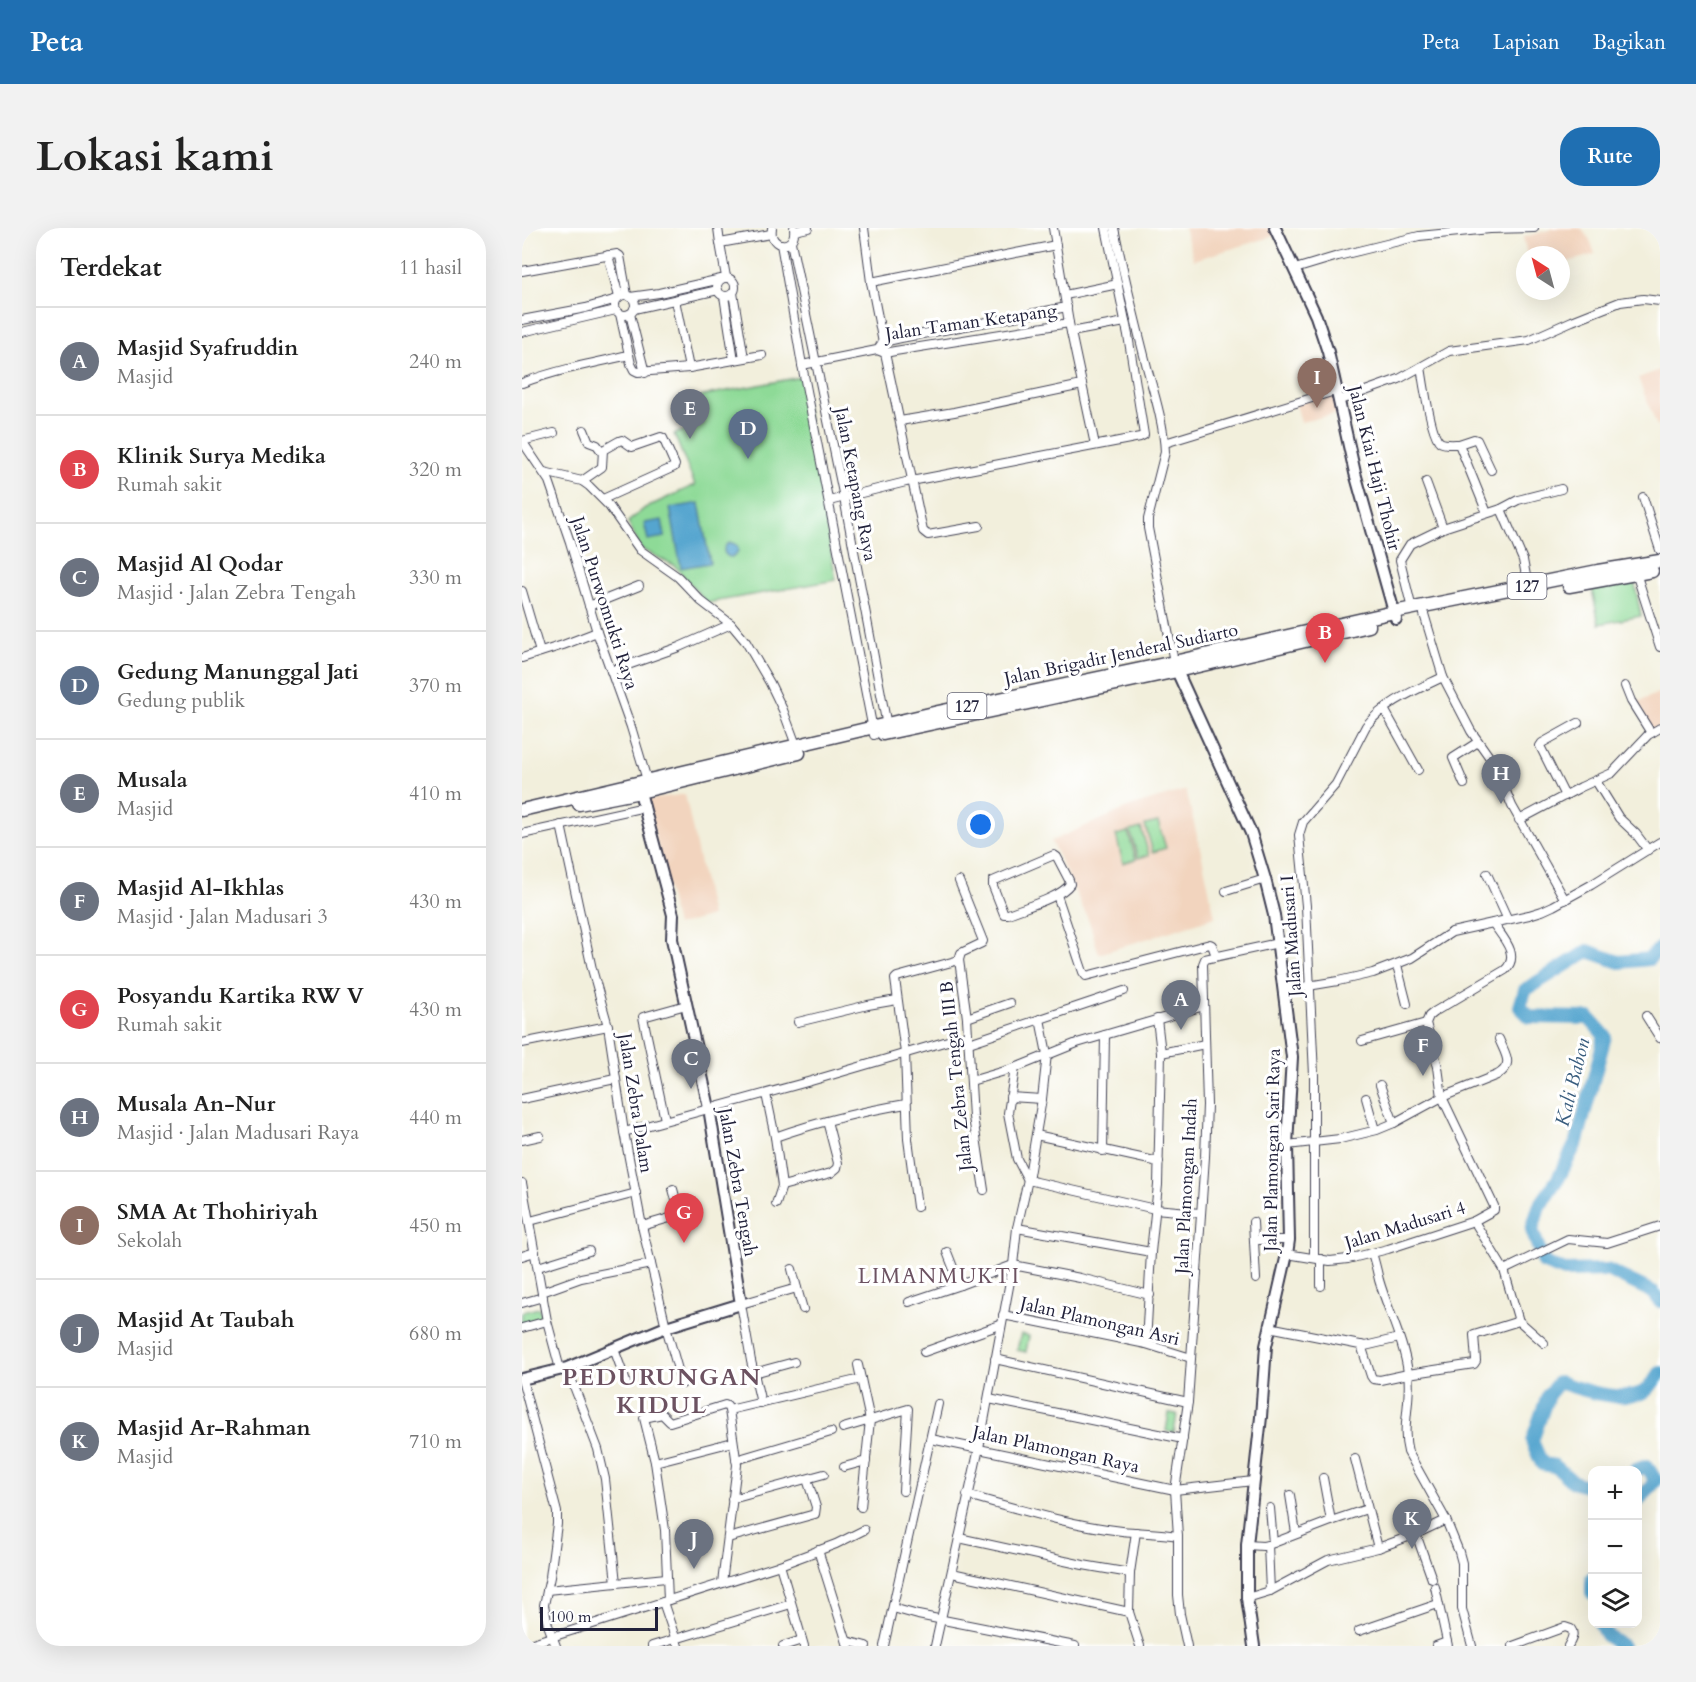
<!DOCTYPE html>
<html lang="id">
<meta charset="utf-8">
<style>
:root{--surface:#fff;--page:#f2f2f2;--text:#222;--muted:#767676;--line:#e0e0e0;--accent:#1f6fb2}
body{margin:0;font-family:Cardo,serif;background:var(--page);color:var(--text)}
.controls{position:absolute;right:18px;bottom:18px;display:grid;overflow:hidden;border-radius:12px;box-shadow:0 6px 24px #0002}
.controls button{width:54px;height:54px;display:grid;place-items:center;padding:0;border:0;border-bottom:2px solid var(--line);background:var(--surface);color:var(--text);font:30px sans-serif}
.compass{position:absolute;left:994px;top:18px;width:54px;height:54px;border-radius:50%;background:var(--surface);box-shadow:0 6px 24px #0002;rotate:324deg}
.scale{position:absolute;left:18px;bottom:15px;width:118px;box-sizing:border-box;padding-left:6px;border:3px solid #22223b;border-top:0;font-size:16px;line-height:21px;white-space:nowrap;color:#22223b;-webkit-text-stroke:4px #fff;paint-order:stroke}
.you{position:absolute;left:459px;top:597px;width:21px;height:21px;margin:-15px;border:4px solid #fff;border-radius:50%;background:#1a73e8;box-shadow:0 0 0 9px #1a73e833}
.badge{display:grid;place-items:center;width:39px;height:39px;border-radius:50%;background:var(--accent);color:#fff;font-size:20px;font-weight:700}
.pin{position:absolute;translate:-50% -50px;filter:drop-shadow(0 2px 3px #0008)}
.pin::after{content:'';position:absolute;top:32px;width:21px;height:18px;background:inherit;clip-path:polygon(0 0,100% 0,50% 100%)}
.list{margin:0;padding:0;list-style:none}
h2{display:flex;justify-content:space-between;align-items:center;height:78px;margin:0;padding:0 24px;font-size:26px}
h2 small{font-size:20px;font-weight:400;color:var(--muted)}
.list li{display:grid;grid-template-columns:39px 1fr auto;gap:18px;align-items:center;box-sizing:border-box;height:108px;padding:0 24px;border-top:2px solid var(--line)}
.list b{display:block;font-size:22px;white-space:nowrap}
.list p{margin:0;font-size:20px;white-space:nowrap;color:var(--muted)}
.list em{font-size:20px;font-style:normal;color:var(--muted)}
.icon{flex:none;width:33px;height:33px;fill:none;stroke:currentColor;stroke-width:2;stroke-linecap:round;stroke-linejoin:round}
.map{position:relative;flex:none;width:1138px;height:1418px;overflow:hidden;border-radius:24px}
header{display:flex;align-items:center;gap:36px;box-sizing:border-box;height:84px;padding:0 30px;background:var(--accent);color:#fff}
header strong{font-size:28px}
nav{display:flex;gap:33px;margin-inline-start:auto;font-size:21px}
.intro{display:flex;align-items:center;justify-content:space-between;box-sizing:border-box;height:144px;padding:0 36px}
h1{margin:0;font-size:42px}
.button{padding:15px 27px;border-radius:24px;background:var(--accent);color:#fff;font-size:21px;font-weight:700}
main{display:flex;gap:36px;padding:0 36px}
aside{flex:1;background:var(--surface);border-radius:24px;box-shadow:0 6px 24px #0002}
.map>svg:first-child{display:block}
.built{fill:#f2d4be}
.green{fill:#8eda97;stroke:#587e69;stroke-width:1.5}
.water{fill:#55a5cf;stroke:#3c6485;stroke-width:1.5}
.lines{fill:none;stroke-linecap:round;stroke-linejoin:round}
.river{stroke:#55a5cf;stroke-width:14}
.street-casing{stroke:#414153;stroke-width:10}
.secondary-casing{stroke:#414153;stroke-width:14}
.primary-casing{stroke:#414153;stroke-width:15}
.street{stroke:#fff;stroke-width:8}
.secondary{stroke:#fff;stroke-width:10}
.primary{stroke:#fff;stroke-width:12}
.labels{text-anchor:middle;stroke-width:6;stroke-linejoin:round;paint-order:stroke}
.shield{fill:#fff;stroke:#646476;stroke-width:1.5}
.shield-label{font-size:16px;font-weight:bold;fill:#22223b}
.street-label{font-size:18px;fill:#22223b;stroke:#fff}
.water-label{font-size:20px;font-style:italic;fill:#395d7e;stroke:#fff}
.quarter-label{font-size:21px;letter-spacing:1.5px;fill:#6c5261;stroke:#fff}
.district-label{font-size:24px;font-weight:bold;letter-spacing:1.5px;fill:#6c5261;stroke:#fff}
</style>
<header>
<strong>Peta</strong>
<nav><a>Peta</a><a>Lapisan</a><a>Bagikan</a></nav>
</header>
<div class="intro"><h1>Lokasi kami</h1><a class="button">Rute</a></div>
<main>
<aside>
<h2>Terdekat<small>11 hasil</small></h2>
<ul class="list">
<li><span class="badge" style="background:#6b7280">A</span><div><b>Masjid Syafruddin</b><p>Masjid</p></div><em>240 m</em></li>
<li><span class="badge" style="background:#e0444e">B</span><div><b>Klinik Surya Medika</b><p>Rumah sakit</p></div><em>320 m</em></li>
<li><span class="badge" style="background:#6b7280">C</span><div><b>Masjid Al Qodar</b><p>Masjid · Jalan Zebra Tengah</p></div><em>330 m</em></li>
<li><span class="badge" style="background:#5c6f8a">D</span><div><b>Gedung Manunggal Jati</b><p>Gedung publik</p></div><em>370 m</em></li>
<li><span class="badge" style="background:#6b7280">E</span><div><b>Musala</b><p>Masjid</p></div><em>410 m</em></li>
<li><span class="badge" style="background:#6b7280">F</span><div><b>Masjid Al-Ikhlas</b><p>Masjid · Jalan Madusari 3</p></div><em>430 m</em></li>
<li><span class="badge" style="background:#e0444e">G</span><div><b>Posyandu Kartika RW V</b><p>Rumah sakit</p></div><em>430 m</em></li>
<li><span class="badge" style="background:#6b7280">H</span><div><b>Musala An-Nur</b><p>Masjid · Jalan Madusari Raya</p></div><em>440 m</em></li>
<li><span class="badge" style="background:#8d6e63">I</span><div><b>SMA At Thohiriyah</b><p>Sekolah</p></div><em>450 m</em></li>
<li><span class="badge" style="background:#6b7280">J</span><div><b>Masjid At Taubah</b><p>Masjid</p></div><em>680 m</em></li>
<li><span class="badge" style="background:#6b7280">K</span><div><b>Masjid Ar-Rahman</b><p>Masjid</p></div><em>710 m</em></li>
</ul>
</aside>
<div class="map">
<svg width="1138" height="1418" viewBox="0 0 1138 1418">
<rect width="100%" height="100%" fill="#fff"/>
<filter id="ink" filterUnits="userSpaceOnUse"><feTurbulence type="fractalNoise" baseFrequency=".0167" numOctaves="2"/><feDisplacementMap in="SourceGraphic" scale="12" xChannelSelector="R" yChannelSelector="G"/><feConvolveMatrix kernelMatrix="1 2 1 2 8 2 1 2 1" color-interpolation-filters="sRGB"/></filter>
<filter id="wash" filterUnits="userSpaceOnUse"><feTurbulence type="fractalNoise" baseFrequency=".008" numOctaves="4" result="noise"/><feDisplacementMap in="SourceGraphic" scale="24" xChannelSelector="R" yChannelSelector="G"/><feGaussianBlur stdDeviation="1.35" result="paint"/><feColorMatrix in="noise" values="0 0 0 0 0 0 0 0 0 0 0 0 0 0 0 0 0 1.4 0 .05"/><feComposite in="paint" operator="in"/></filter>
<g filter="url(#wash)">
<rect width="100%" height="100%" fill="#f2efdc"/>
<!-- built -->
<g class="built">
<polygon points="662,0 749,0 752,8 672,32"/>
<polygon points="1030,0 1059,0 1068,12 1073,26 1039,36 1039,27 1004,27 1005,26 1001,9 1027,2"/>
<polygon points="1138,142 1138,197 1135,198 1116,150"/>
<polygon points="812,165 817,185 779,194 774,176"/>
<polygon points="1138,464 1138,498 1129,502 1116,474"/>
<polygon points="664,562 679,624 693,689 577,726 567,693 529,613 610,578"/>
<polygon points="163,566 189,688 154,698 125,572"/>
</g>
<!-- green -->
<g class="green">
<polygon points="279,149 314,352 185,375 152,337 119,321 106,294 123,280 173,257 152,206 182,196 178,168"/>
<polygon points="1112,352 1119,388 1077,396 1070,361"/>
<polygon points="636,594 644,620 631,624 623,597"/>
<polygon points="619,600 627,627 616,630 608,603"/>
<polygon points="606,604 614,631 601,635 594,607"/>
<polygon points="17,1080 20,1090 0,1096 0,1084"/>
<polygon points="499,1106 507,1108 504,1124 495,1122"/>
<polygon points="647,1185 655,1186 652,1205 644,1203"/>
</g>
<!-- water -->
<g class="water">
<polygon points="177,275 188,335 159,340 148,280"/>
<polygon points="140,292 143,309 126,312 122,295"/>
<circle cx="209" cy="322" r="7"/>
</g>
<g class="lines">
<!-- river -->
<g class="river">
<polyline points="1138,720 1127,731 1097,734 1066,723 1003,762 998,779 1008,789 1067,790 1083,808 1055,913 1036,951 1017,979 1010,1002 1022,1035 1043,1043 1085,1042 1131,1064 1138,1073"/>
<polyline points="1114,1242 1125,1238 1133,1252 1128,1260 1116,1273"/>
<path d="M1070,1260L1051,1254L1033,1238L1020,1236L1010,1213L1026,1167L1037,1154C1060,1162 1099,1175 1122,1164C1128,1161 1134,1151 1138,1145"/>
<polyline points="1070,1350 1070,1365"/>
<polyline points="1078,1396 1084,1407 1100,1418"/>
</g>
</g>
</g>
<g filter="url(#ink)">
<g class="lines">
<defs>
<g id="street">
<polyline points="196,0 198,15"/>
<path d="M250,0C246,21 275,23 272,0"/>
<polyline points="342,0 349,54 363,125 401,303 406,307 457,298"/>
<polyline points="531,0 547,95 573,217"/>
<path d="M592,0C602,48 614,96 626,143C633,168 642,198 643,224L626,291V300L652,434"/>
<polyline points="273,3 286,0"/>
<polyline points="269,14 322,270 365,498"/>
<polyline points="259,16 280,137 352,507"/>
<polyline points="86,27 97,69"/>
<polyline points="773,41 816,28 897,8 968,1 1012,0"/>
<polyline points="0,43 95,26 98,28 105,67"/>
<polyline points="204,49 198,15 249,6"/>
<circle cx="204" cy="59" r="9"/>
<polyline points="349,54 534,17"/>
<polyline points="211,65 222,130"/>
<polyline points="543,67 596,56"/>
<circle cx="103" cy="77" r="10"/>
<polyline points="202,68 212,132"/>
<polyline points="108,69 137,65 199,51"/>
<polyline points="153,72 167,140"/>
<polyline points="112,81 196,62"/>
<polyline points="98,86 109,136 112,142 116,144 167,140 240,127"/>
<polyline points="108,86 123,145"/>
<polyline points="0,92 64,80 95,71"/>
<polyline points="0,104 94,82"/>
<polyline points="549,104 603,94"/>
<polyline points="358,118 361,114 379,110 545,79"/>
<polyline points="280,137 355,122 363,125 373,123 547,95"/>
<path d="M899,139C901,152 909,208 918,214C922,217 932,216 937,216"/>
<path d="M0,155C35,142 71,135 107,127"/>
<polyline points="818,172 877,151 927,123 1007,112 1050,93 1098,74 1121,71 1138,73"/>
<polyline points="378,193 432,184 560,157"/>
<polyline points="62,202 67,214 75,217 80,224"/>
<polyline points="0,213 27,253 48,314 75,404 109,499 125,552"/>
<polyline points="0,213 32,205"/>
<polyline points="643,215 816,162"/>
<polyline points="22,244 60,253 67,258 87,278 118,322 156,349 179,373 209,396 224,414 248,455 261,482 274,517"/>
<polyline points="60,253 80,239 81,222 97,213 100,212 110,219 139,209 141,210 153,237 152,239 81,271"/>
<polyline points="904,254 921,300"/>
<polyline points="1121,269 1138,322"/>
<polyline points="307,273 384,254 618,209 622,207 606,107 584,0"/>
<polyline points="979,281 1001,332 1006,358"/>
<polyline points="965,285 937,216 952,211 955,212 969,242"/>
<polyline points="1114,345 1138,419"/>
<polyline points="0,363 18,424"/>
<polyline points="67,378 117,358"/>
<polyline points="890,381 878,332 888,316 921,300 979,281 996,272 1039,261"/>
<polyline points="902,386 921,449 949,503 973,537 990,578 1043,672"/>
<polyline points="0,430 41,417 75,404"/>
<polyline points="89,443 157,419 209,396"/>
<polyline points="1103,458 1109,473 1129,505"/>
<polyline points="862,481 896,542"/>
<polyline points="1074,553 1097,590 1114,606 1126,622"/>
<polyline points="942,556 931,530 956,514"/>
<polyline points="1043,568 1018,518 1020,515 1056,495"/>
<polyline points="997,592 1059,559 1090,545 1126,507 1138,500"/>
<polyline points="39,597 70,741 86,798 102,904 120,998 144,1099 160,1156"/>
<polyline points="0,606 123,579"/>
<path d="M532,627L535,629L547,652L548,656C538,670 503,679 486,686H482L471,658V653Z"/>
<polyline points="965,646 986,692"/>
<polyline points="437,653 461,713 460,715 439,725 437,732 445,790 451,889 462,962"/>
<polyline points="704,663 743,651"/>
<polyline points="535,667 561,744 564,748 688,716 690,717 694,728"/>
<polyline points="875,737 885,776"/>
<polyline points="761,759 780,759 816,753 851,745 890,730 930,704 1007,687 1020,683 1031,678 1069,657 1138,614"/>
<polyline points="1124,788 1138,810"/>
<polyline points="445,790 488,775"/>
<polyline points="276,794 346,777 375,772"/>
<polyline points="840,813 904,795"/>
<polyline points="0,815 86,798"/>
<polyline points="447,815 602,763"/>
<polyline points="639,825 683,816"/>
<polyline points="493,840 486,885 495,931 506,952 633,981 678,985"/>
<polyline points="449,853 493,840 555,815 682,778"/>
<polyline points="858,857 872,895"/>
<polyline points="244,866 253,909 260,958 254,976"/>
<polyline points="488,869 520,871"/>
<polyline points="844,870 853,902"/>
<polyline points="0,871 93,851"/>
<polyline points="143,892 121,789 164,777"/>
<polyline points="102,904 289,853 446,807"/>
<polyline points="514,907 637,934"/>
<path d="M253,909C298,893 337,884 384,876"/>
<polyline points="0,912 18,908"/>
<path d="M765,917L818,911L855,902L872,895L920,869L975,847C993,837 983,826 977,811"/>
<polyline points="581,923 583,807"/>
<polyline points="0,955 25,1093 38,1141"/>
<polyline points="260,958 309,945 315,940 316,935 305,893"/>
<polyline points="395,979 386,911 383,825 373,751 375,749 437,732"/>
<polyline points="8,993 114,965"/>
<polyline points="731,994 734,1051"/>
<polyline points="120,998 158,987 151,961"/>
<polyline points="495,1000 629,1024"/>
<polyline points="732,1012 767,1012"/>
<polyline points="425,1024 438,1057"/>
<path d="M850,1025C853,1034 855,1043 857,1052C866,1083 882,1113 886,1145C890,1172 879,1198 886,1224L924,1292L937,1324L940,1335V1381L950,1418"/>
<path d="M765,1026L808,1033L826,1031L866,1021L952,993L972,982V978L920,869L916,839L904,795L907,788L912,784L983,742C999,727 980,709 971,695"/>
<polyline points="0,1028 13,1024"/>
<path d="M792,1030V847L784,678L777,607L781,594L814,556L844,498C863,474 894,462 921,449"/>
<polyline points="799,1031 799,1058"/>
<polyline points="491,1037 558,1050 628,1067"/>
<polyline points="16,1039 67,1023"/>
<polyline points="270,1041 275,1060"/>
<polyline points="982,1042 1046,1011 1085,1015 1138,998"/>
<polyline points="20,1064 59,1050 129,1036"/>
<polyline points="387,1074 438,1057 491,1037"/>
<polyline points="0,1075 21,1069"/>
<polyline points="481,1087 624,1116 669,1130"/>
<polyline points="996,1092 1022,1115"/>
<polyline points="747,1099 843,1118 877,1110"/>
<polyline points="0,1100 25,1093"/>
<polyline points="624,1116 629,1024 636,957 639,825 635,791"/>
<polyline points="839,1117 849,1148 851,1151 858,1152 886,1146 952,1136 954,1133 952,1107 994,1094 996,1090 982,1042 952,993"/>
<polyline points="92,1121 104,1154"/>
<polyline points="402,1124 478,1097"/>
<polyline points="473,1131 666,1174"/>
<polyline points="336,1137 348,1192 339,1279"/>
<polyline points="45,1140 76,1221 83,1251 94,1355"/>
<polyline points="232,1145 272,1134"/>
<polyline points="0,1151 35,1284 35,1296 28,1349 22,1377 26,1397 34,1418"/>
<polyline points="467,1171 661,1211"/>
<polyline points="239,1175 229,1133 219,1076 275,1060 281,1081"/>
<polyline points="321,1200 386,1181 381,1263"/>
<polyline points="409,1211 653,1262 731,1253"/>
<polyline points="833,1231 856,1320"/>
<polyline points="214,1232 309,1204"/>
<polyline points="133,1234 211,1214"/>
<polyline points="322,1239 344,1233"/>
<polyline points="801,1250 809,1293"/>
<path d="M445,1267C496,1281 548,1297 600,1303C619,1305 637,1305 656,1308"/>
<polyline points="768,1267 774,1305"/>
<polyline points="210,1271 302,1246"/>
<polyline points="748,1280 751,1315"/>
<polyline points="614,1304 608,1345 607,1384 618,1418"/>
<polyline points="894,1306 910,1351"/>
<polyline points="206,1310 293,1286 294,1279 285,1251"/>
<polyline points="437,1310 561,1337 608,1345"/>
<polyline points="725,1317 741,1318 746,1317 809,1293 845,1281"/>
<polyline points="746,1317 748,1363"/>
<polyline points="296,1322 326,1418"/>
<polyline points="258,1337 282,1418"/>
<polyline points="430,1345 607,1384"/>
<polyline points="200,1355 215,1237 207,1182"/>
<polyline points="913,1359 926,1418"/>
<polyline points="25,1362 144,1350"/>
<polyline points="725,1370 748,1363 806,1332 856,1320 894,1306 924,1292"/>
<polyline points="146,1372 143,1302 133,1234 122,1190 140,1186 148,1194 203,1177 205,1178 207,1182 339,1151"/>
<polyline points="141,1374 156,1418"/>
<polyline points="371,1380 396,1387 553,1418"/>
<polyline points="837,1403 916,1376"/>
<polyline points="325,1413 344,1418"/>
<polyline points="1,1418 255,1338 314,1316 342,1302"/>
<polyline points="130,1418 269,1376"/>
<polyline points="261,1418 280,1412"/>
<polyline points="362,1418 416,1176"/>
<polyline points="413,1418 457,1220 491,1037 495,1000 507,947 520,871 525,826 518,791"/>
<polyline points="665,1418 658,1386 656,1367 656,1308 653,1262 666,1174 683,929 685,877 681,736 683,731 756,715"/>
<polyline points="914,1418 925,1414"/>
<path d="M991,1418L1043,1399L1049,1401C1053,1406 1049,1413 1046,1418"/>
</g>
<g id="secondary">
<polyline points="753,0 794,88 806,124 833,245 874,391"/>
<polyline points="655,443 729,605 743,651 752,687 770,829 765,917 767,1012 765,1026 744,1118 739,1189 725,1317 725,1370 732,1418"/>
<polyline points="0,1151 45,1140 144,1099 219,1076 187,880 150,711 151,687 118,564"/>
</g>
<g id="primary">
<polyline points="1047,358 1130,343"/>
<polyline points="361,506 655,443 847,398"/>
<polyline points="57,576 118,564 277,525"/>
<polyline points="0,582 416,484 652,434 872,384 1076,343 1138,333"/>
</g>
</defs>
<!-- street casing -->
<use href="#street" class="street-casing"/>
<!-- secondary casing -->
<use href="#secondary" class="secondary-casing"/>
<!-- primary casing -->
<use href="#primary" class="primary-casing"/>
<!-- street -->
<use href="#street" class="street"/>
<!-- secondary -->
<use href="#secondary" class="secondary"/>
<!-- primary -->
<use href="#primary" class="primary"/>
</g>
</g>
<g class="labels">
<!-- shield labels -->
<g class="shield">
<rect x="985.5" y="345" width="39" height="26" rx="4.5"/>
<rect x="425.5" y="465" width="39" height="26" rx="4.5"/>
</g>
<g class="shield-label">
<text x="1005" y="364">127</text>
<text x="445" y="484">127</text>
</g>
<!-- street labels -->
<g class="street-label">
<text transform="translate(449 94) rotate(-8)" y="6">Jalan Taman Ketapang</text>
<text transform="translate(853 240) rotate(76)" y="6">Jalan Kiai Haji Thohir</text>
<text transform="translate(334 256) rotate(79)" y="6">Jalan Ketapang Raya</text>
<text transform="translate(83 375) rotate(72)" y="6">Jalan Purwomukti Raya</text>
<text transform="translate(599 426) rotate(-12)" y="6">Jalan Brigadir Jenderal Sudiarto</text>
<text transform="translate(769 708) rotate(-94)" y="6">Jalan Madusari I</text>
<text transform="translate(434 848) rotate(-96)" y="6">Jalan Zebra Tengah III B</text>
<text transform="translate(114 875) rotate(81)" y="6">Jalan Zebra Dalam</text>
<text transform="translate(750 922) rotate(-89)" y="6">Jalan Plamongan Sari Raya</text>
<text transform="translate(216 954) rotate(80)" y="6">Jalan Zebra Tengah</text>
<text transform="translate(664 958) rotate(-87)" y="6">Jalan Plamongan Indah</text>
<text transform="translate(883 997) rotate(-17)" y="6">Jalan Madusari 4</text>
<text transform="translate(578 1093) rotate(13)" y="6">Jalan Plamongan Asri</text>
<text transform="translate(534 1221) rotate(12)" y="6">Jalan Plamongan Raya</text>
</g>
<!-- water labels -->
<g class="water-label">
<text transform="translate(1050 854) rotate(-76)" y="7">Kali Babon</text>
</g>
<!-- quarter labels -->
<g class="quarter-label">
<text x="417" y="1055">LIMANMUKTI</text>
</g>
<!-- district labels -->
<g class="district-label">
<text x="140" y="1157">PEDURUNGAN<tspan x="140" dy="28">KIDUL</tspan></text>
</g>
</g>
</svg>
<div class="controls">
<button>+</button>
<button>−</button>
<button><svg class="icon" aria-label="layers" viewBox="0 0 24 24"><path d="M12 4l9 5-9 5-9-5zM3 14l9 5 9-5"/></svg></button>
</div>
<svg class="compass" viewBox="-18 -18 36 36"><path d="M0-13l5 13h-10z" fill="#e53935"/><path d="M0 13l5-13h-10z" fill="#767676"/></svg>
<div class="scale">100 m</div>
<div class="you"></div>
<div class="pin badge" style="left:659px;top:802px;background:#6b7280">A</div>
<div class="pin badge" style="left:803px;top:435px;background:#e0444e">B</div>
<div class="pin badge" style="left:169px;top:861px;background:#6b7280">C</div>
<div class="pin badge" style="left:226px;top:231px;background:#5c6f8a">D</div>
<div class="pin badge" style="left:168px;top:211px;background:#6b7280">E</div>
<div class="pin badge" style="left:901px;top:848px;background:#6b7280">F</div>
<div class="pin badge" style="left:162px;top:1015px;background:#e0444e">G</div>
<div class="pin badge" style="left:979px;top:576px;background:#6b7280">H</div>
<div class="pin badge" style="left:795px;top:180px;background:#8d6e63">I</div>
<div class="pin badge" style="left:172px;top:1341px;background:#6b7280">J</div>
<div class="pin badge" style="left:890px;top:1321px;background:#6b7280">K</div>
</div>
</main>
